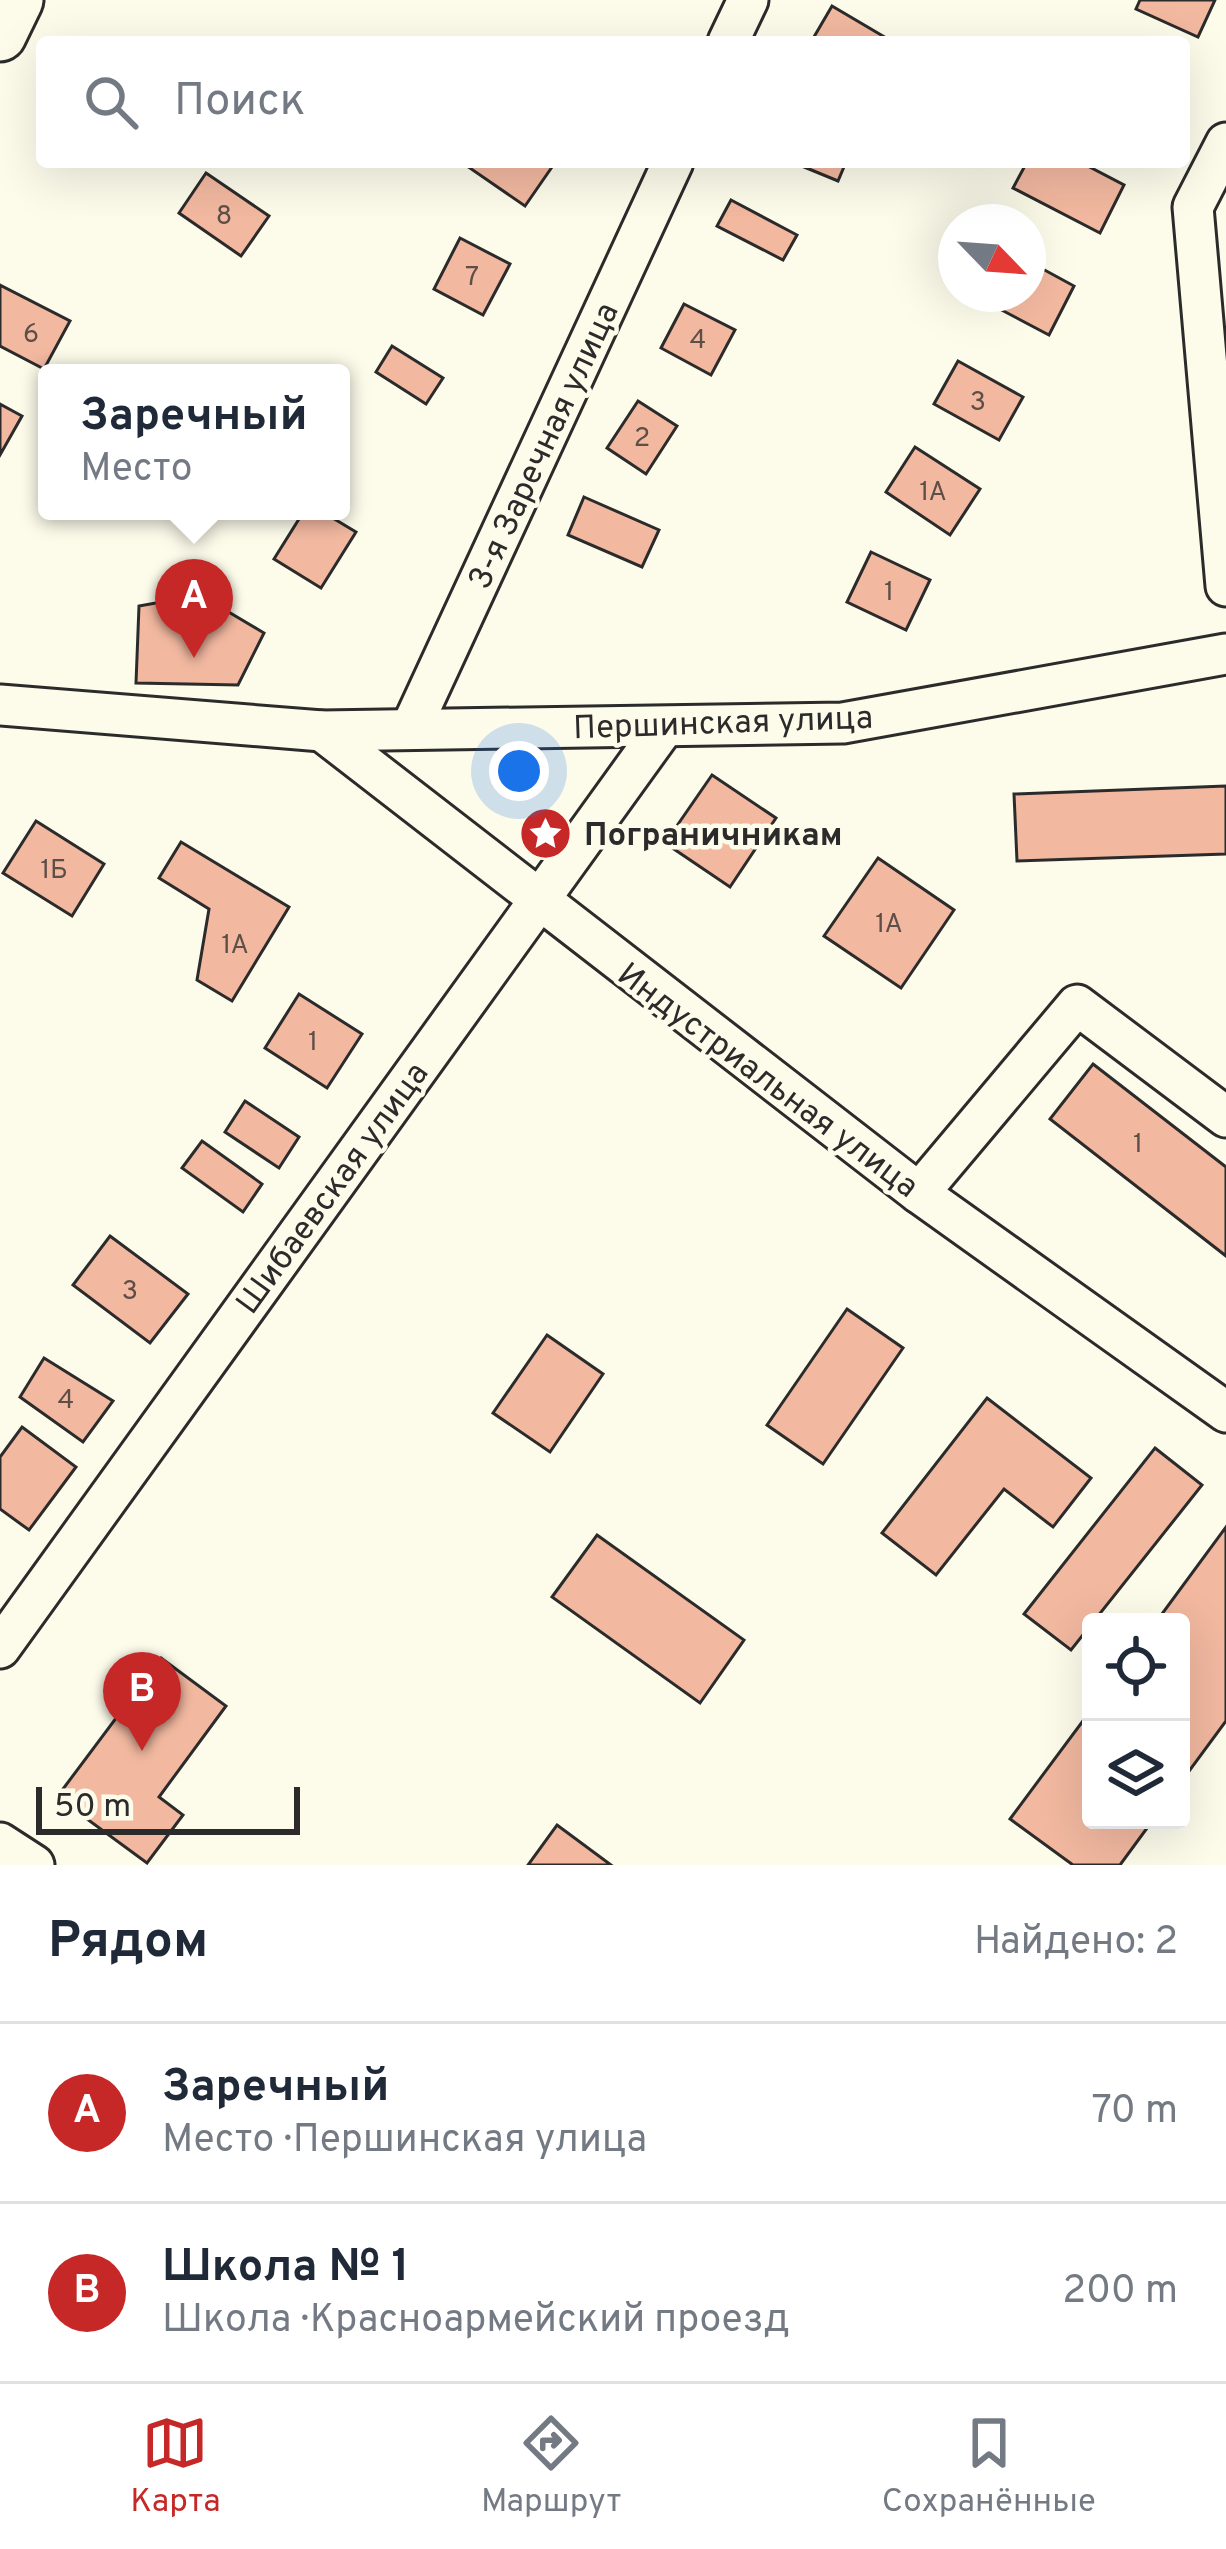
<!DOCTYPE html>
<html lang="ru">
<meta charset="utf-8">
<style>
:root{--surface:#fff;--page:#f2f2f3;--text:#1f2937;--muted:#747a83;--line:#e0e1e3;--accent:#c62828}
body{margin:0;font-family:Overpass,sans-serif;background:var(--page);color:var(--text)}
.controls{position:absolute;right:36px;bottom:36px;display:grid;overflow:hidden;border-radius:12px;box-shadow:0 12px 48px #0002}
.controls button{width:108px;height:108px;display:grid;place-items:center;padding:0;border:0;border-bottom:3px solid var(--line);background:var(--surface);color:var(--text);font:60px sans-serif}
.compass{position:absolute;left:938px;top:204px;width:108px;height:108px;border-radius:50%;background:var(--surface);box-shadow:0 12px 48px #0002;rotate:115deg}
.scale{position:absolute;left:36px;bottom:30px;width:264px;box-sizing:border-box;padding-left:12px;border:6px solid #2b2b2b;border-top:0;font-size:33px;line-height:42px;white-space:nowrap;color:#2b2b2b;-webkit-text-stroke:9px #fdfbea;paint-order:stroke}
.you{position:absolute;left:519px;top:771px;width:42px;height:42px;margin:-30px;border:9px solid #fff;border-radius:50%;background:#1a73e8;box-shadow:0 0 0 18px #1a73e833}
.badge{display:grid;place-items:center;width:78px;height:78px;border-radius:50%;background:var(--accent);color:#fff;font-size:39px;font-weight:700}
.pin{position:absolute;translate:-50% -99px;filter:drop-shadow(0 3px 6px #0008)}
.pin::after{content:'';position:absolute;top:63px;width:42px;height:36px;background:inherit;clip-path:polygon(0 0,100% 0,50% 100%)}
.popup{position:absolute;left:38px;top:364px;width:312px;height:156px;box-sizing:border-box;display:grid;place-content:center;border-radius:12px;background:var(--surface);filter:drop-shadow(0 3px 9px #0005);font-size:39px;white-space:nowrap;color:var(--muted)}
.popup b{font-size:45px;color:var(--text)}
.popup::after{content:'';position:absolute;left:50%;top:100%;margin-left:-24px;border:24px solid transparent;border-top-color:var(--surface)}
.list{margin:0;padding:0;list-style:none}
h2{display:flex;justify-content:space-between;align-items:center;height:156px;margin:0;padding:0 48px;font-size:51px}
h2 small{font-size:39px;font-weight:400;color:var(--muted)}
.list li{display:grid;grid-template-columns:78px 1fr auto;gap:36px;align-items:center;box-sizing:border-box;height:180px;padding:0 48px;border-top:3px solid var(--line)}
.list b{display:block;font-size:45px;white-space:nowrap}
.list p{margin:0;font-size:39px;white-space:nowrap;color:var(--muted)}
.list em{font-size:39px;font-style:normal;color:var(--muted)}
.icon{flex:none;width:66px;height:66px;fill:none;stroke:currentColor;stroke-width:2;stroke-linecap:round;stroke-linejoin:round}
.map{position:relative;flex:none;width:1226px;height:1865px;overflow:hidden}
.search{position:absolute;background:var(--surface);box-shadow:0 12px 48px #0002;left:36px;right:36px;top:36px;height:132px;display:flex;align-items:center;gap:30px;box-sizing:border-box;padding:0 42px;border-radius:12px;color:var(--muted);font-size:45px}
.sheet{height:516px;background:var(--surface)}
nav{display:flex;justify-content:space-around;align-items:center;box-sizing:border-box;height:168px;border-top:3px solid var(--line);background:var(--surface);font-size:33px;color:var(--muted)}
nav a{display:grid;justify-items:center;gap:6px}
nav .on{color:var(--accent)}
.map>svg:first-child{display:block}
.building{fill:#f2b8a0;stroke:#2b2b2b;stroke-width:3}
.lines{fill:none;stroke-linecap:round;stroke-linejoin:round}
.minor-casing{stroke:#2b2b2b;stroke-width:45}
.major-casing{stroke:#2b2b2b;stroke-width:57}
.minor{stroke:#fdfbea;stroke-width:39}
.major{stroke:#fdfbea;stroke-width:51}
.labels{text-anchor:middle;stroke-width:9;stroke-linejoin:round;paint-order:stroke}
.number-label{font-size:27px;fill:#5d4e48}
.street-label{font-size:33px;fill:#2b2b2b;stroke:#fdfbea}
.poi-label{font-size:33px;font-weight:bold;fill:#2b2b2b;stroke:#fdfbea;text-anchor:start}
</style>
<div class="map">
<svg width="1226" height="1865" viewBox="0 0 1226 1865">
<rect width="100%" height="100%" fill="#fdfbea"/>
<!-- building -->
<g class="building">
<polygon points="1140,0 1215,0 1198,37 1136,9"/>
<polygon points="832,6 893,42 811,42"/>
<polygon points="544,162 552,167 525,206 464,164"/>
<polygon points="792,162 846,162 838,181"/>
<polygon points="1027,162 1080,162 1124,185 1100,233 1013,188"/>
<polygon points="206,173 269,216 241,256 179,213"/>
<polygon points="731,200 797,235 783,260 717,226"/>
<polygon points="460,238 510,264 483,315 434,289"/>
<polygon points="1028,261 1074,286 1049,335 977,297 1028,294"/>
<polygon points="0,285 70,321 44,369 0,346"/>
<polygon points="684,304 735,330 711,375 661,348"/>
<polygon points="392,346 443,378 426,404 376,372"/>
<polygon points="958,361 1023,397 999,440 934,404"/>
<polygon points="638,401 677,426 646,474 607,448"/>
<polygon points="0,404 22,416 0,455"/>
<polygon points="915,447 980,489 950,535 886,492"/>
<polygon points="584,497 659,530 642,567 568,535"/>
<polygon points="304,511 321,511 356,532 321,588 274,559"/>
<polygon points="871,552 930,580 906,630 847,602"/>
<polygon points="200,595 264,633 238,685 136,683 139,606"/>
<polygon points="712,775 776,818 730,887 665,843"/>
<polygon points="1226,786 1226,854 1017,861 1014,794"/>
<polygon points="36,821 104,864 72,916 3,873"/>
<polygon points="181,842 289,907 232,1001 197,980 209,909 159,878"/>
<polygon points="878,858 954,910 901,988 824,936"/>
<polygon points="299,994 362,1034 327,1088 265,1048"/>
<polygon points="1093,1064 1226,1167 1226,1256 1050,1119"/>
<polygon points="245,1101 299,1137 279,1168 225,1132"/>
<polygon points="202,1141 262,1184 243,1212 182,1168"/>
<polygon points="110,1236 188,1294 150,1343 73,1285"/>
<polygon points="847,1309 903,1348 823,1464 767,1425"/>
<polygon points="547,1335 603,1374 550,1452 493,1413"/>
<polygon points="44,1358 113,1401 83,1442 20,1397"/>
<polygon points="987,1398 1091,1478 1053,1527 1004,1489 936,1575 882,1533"/>
<polygon points="22,1427 76,1467 29,1530 0,1509 0,1457"/>
<polygon points="1155,1448 1202,1485 1071,1650 1024,1614"/>
<polygon points="1226,1527 1226,1721 1181,1782 1181,1622 1156,1622"/>
<polygon points="597,1535 744,1640 700,1703 552,1597"/>
<polygon points="161,1658 226,1706 159,1797 183,1815 147,1863 57,1797"/>
<polygon points="1091,1710 1091,1820 1153,1820 1120,1865 1073,1865 1010,1819"/>
<polygon points="557,1825 611,1865 528,1865"/>
</g>
<g class="lines">
<defs>
<g id="minor">
<polyline points="728,42 748,0"/>
<polyline points="1226,143 1193,207 1226,586"/>
<polyline points="0,705 322,731 843,723 1226,654"/>
<polyline points="411,728 673,162"/>
<polyline points="322,731 919,1193 1226,1412"/>
<polyline points="919,1193 1077,1005 1226,1117"/>
<polyline points="0,1648 664,727"/>
<polyline points="0,1843 34,1865"/>
</g>
<polyline id="major" points="0,35 17,0"/>
</defs>
<!-- minor casing -->
<use href="#minor" class="minor-casing"/>
<!-- major casing -->
<use href="#major" class="major-casing"/>
<!-- minor -->
<use href="#minor" class="minor"/>
<!-- major -->
<use href="#major" class="major"/>
</g>
<!-- icons -->
<defs>
<symbol id="sight-disc" viewBox="-11 -11 22 22"><circle r="9.5" fill="#c62828" stroke="#fdfbea"/><path d="M0-6L1.8-2.2L6-1.7L2.9 1.2L3.7 5.4L0 3.3L-3.7 5.4L-2.9 1.2L-6-1.7L-1.8-2.2Z" fill="#fff"/></symbol>
</defs>
<g fill-rule="evenodd">
<use href="#sight-disc" x="516" y="804" width="59" height="59"/>
</g>
<g class="labels">
<!-- number labels -->
<g class="number-label">
<text x="224" y="224">8</text>
<text x="472" y="285">7</text>
<text x="31" y="342">6</text>
<text x="698" y="348">4</text>
<text x="978" y="410">3</text>
<text x="642" y="446">2</text>
<text x="933" y="500">1А</text>
<text x="889" y="600">1</text>
<text x="54" y="878">1Б</text>
<text x="889" y="932">1А</text>
<text x="235" y="953">1А</text>
<text x="313" y="1050">1</text>
<text x="1138" y="1152">1</text>
<text x="130" y="1299">3</text>
<text x="66" y="1408">4</text>
</g>
<!-- street labels -->
<g class="street-label">
<text transform="translate(542 445) rotate(-65)" y="12">3-я Заречная улица</text>
<text transform="translate(723 721) rotate(-2)" y="12">Першинская улица</text>
<text transform="translate(769 1079) rotate(37)" y="12">Индустриальная улица</text>
<text transform="translate(331 1187) rotate(-54)" y="12">Шибаевская улица</text>
</g>
<!-- poi labels -->
<g class="poi-label">
<text x="584" y="845">Пограничникам</text>
</g>
</g>
</svg>
<div class="controls">
<button><svg class="icon" aria-label="locate" viewBox="0 0 24 24"><circle cx="12" cy="12" r="6"/><path d="M12 2v4M12 18v4M2 12h4M18 12h4"/></svg></button>
<button><svg class="icon" aria-label="layers" viewBox="0 0 24 24"><path d="M12 4l9 5-9 5-9-5zM3 14l9 5 9-5"/></svg></button>
</div>
<svg class="compass" viewBox="-18 -18 36 36"><path d="M0-13l5 13h-10z" fill="#e53935"/><path d="M0 13l5-13h-10z" fill="#747a83"/></svg>
<div class="scale">50 m</div>
<div class="you"></div>
<div class="pin badge" style="left:194px;top:658px">A</div>
<div class="popup"><b>Заречный</b>Место</div>
<div class="pin badge" style="left:142px;top:1751px">B</div>
<div class="search"><svg class="icon" aria-label="search" viewBox="0 0 24 24"><circle cx="10" cy="10" r="6"/><path d="M15 15l6 6"/></svg>Поиск</div>
</div>
<section class="sheet">
<h2>Рядом<small>Найдено: 2</small></h2>
<ul class="list">
<li><span class="badge">A</span><div><b>Заречный</b><p>Место · Першинская улица</p></div><em>70 m</em></li>
<li><span class="badge">B</span><div><b>Школа № 1</b><p>Школа · Красноармейский проезд</p></div><em>200 m</em></li>
</ul>
</section>
<nav>
<a class="on"><svg class="icon" aria-label="map" viewBox="0 0 24 24"><path d="M3 6l6-2 6 2 6-2v14l-6 2-6-2-6 2zM9 4v14M15 6v14"/></svg>Карта</a>
<a><svg class="icon" aria-label="directions" viewBox="0 0 24 24"><path d="M12 3l9 9-9 9-9-9zM9 14v-3h6M13 9l2 2-2 2"/></svg>Маршрут</a>
<a><svg class="icon" aria-label="saved" viewBox="0 0 24 24"><path d="M7 4h10v16l-5-4-5 4z"/></svg>Сохранённые</a>
</nav>
